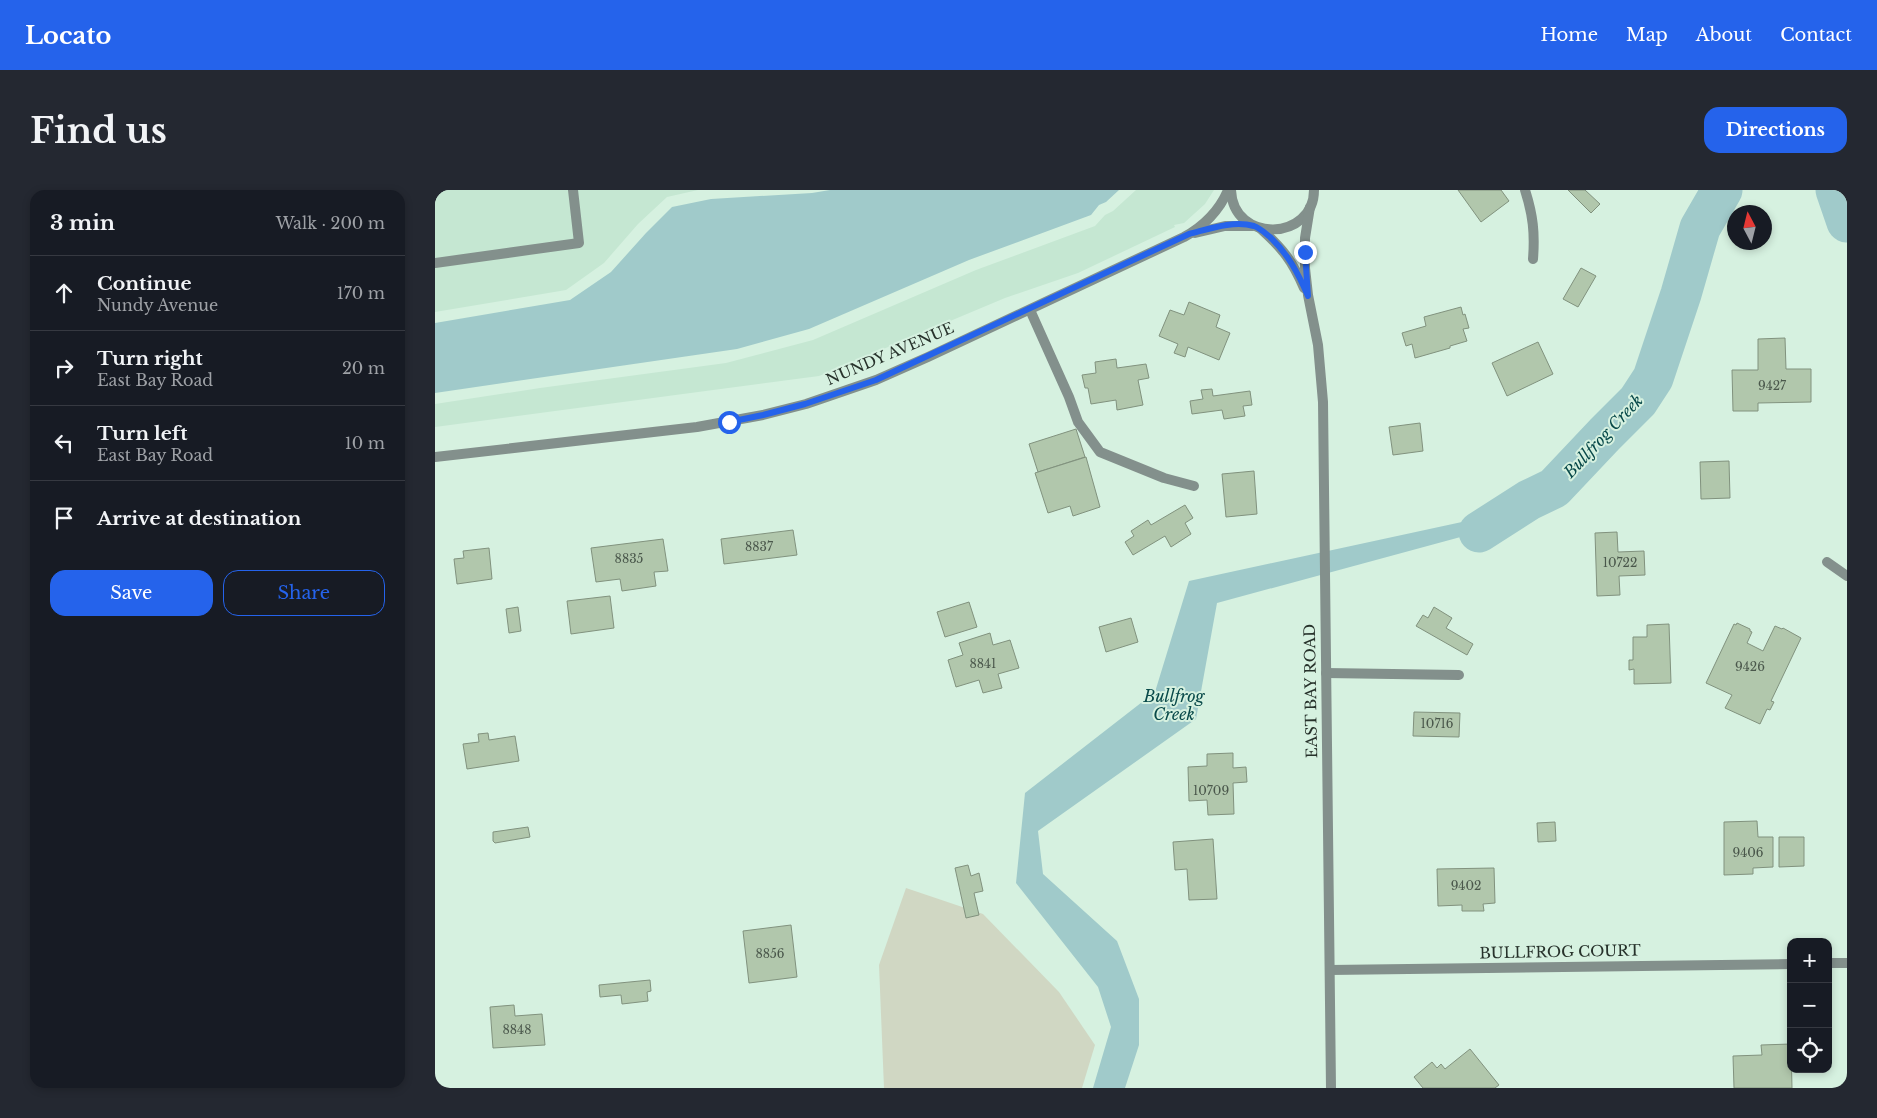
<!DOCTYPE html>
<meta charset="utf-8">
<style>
:root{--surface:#171b24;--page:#242831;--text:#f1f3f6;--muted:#9ea1a6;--line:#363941;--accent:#2563eb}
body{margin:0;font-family:"Libre Baskerville",serif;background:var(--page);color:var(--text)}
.controls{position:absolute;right:15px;bottom:15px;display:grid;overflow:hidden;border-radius:10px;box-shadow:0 2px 8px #0003}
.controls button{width:45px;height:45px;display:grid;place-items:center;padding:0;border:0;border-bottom:1px solid var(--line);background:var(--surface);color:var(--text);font:25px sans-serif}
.compass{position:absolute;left:1292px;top:15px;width:45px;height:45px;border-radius:50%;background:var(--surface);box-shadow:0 2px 8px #0003;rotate:353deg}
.stop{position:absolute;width:15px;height:15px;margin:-11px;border:4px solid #2563eb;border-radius:50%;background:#fff}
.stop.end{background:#2563eb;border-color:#fff;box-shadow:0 1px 5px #0008}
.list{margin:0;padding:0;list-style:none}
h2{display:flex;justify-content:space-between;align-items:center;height:65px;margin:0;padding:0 20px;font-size:21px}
h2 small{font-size:16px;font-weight:400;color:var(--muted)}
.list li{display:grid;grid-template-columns:32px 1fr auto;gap:15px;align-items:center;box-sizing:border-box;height:75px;padding:0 20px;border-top:1px solid var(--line)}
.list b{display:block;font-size:19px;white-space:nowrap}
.list p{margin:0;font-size:16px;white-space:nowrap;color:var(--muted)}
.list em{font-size:16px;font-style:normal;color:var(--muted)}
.actions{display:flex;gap:10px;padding:15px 20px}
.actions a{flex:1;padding:11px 0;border:1px solid var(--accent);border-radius:15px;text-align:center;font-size:18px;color:var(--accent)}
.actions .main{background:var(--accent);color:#fff}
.icon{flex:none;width:28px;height:28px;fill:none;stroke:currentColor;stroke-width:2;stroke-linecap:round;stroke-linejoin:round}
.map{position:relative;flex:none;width:1412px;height:898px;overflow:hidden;border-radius:15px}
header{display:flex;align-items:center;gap:30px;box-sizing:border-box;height:70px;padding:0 25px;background:var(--accent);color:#fff}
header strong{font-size:24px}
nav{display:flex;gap:28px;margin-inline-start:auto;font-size:18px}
.intro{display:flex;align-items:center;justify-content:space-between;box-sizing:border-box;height:120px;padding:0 30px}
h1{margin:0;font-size:35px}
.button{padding:12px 22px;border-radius:15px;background:var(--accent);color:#fff;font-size:18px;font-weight:700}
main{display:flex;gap:30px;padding:0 30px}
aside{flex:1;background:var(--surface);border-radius:15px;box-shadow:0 2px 8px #0003}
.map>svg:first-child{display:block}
.built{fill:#c5e7d2}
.green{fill:#d0d7c3}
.water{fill:#a0caca}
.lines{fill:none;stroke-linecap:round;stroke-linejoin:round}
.river{stroke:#a0caca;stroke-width:41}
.building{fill:#b1c7ac;stroke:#81927e}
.service{stroke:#83908c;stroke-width:10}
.minor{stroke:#83908c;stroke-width:10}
.tertiary{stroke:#83908c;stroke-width:10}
.route{stroke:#2563eb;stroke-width:6}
.labels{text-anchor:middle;stroke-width:4;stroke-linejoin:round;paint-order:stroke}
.number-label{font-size:12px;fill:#4a574b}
.street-label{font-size:15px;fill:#27322b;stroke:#d6f1e0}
.water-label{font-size:16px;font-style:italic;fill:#084949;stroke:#d6f1e0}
</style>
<header>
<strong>Locato</strong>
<nav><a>Home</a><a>Map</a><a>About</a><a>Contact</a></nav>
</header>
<div class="intro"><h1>Find us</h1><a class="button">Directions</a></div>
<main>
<aside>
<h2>3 min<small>Walk · 200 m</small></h2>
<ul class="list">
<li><svg class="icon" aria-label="ahead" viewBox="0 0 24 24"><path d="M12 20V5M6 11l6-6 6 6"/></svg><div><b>Continue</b><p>Nundy Avenue</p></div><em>170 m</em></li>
<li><svg class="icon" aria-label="right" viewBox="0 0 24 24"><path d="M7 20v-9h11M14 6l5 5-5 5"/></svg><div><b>Turn right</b><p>East Bay Road</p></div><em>20 m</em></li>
<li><svg class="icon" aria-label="left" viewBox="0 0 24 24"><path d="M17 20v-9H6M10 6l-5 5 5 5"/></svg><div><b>Turn left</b><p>East Bay Road</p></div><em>10 m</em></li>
<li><svg class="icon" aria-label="arrive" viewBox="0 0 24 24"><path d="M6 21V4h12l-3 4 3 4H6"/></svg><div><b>Arrive at destination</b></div></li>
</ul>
<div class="actions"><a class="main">Save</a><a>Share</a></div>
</aside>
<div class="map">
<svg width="1412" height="898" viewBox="0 0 1412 898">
<rect width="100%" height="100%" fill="#d6f1e0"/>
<!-- built -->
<g class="built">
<polygon points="0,0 263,0 232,7 203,34 169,73 131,100 0,122"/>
<polygon points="701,0 779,0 770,14 749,33 739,35 740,37 643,83 570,108 384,186 0,237 0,214 105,198 291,173 378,150 541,80 660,36 670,25 678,21"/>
</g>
<!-- green -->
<polygon class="green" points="471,698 548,724 624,802 660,855 647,898 449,898 444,775"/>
<!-- water -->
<g class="water">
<polygon points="395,0 684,0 671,12 664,15 656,25 534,70 374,139 302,159 0,203 0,133 135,110 176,82 211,43 237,17 276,9 377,3"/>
<polygon points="1050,327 1044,342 782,413 761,529 603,641 608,684 682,751 704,809 704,855 690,898 658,898 676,837 663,797 581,693 590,603 720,502 754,391"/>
</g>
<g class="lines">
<!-- river -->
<g class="river">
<polyline points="1401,0 1412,32"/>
<polyline points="1044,342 1094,310 1119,298 1170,244 1203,211 1218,188 1246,104 1265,38 1287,0"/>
</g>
</g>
<!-- building -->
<g class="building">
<polygon points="1023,0 1066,0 1074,11 1046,32"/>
<polygon points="1133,0 1150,0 1165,14 1156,23"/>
<polygon points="1146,78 1161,86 1143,117 1128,109"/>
<polygon points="754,112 785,125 781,137 795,143 784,170 753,157 750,167 739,163 743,154 724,146 735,120 749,125"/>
<polygon points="1026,117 1028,125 1030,124 1034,138 1028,139 1032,151 1015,156 1015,158 980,168 977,154 971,156 967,143 991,136 989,127"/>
<polygon points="1350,148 1351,179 1376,179 1376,212 1323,213 1323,221 1298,221 1297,180 1323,180 1323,149"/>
<polygon points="1103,152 1118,184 1072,206 1057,173"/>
<polygon points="681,169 682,178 711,174 714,188 703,190 708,215 682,220 681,210 656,214 653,198 650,198 647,185 661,183 660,172"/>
<polygon points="777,199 778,206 815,201 817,215 808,216 810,226 789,229 787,220 757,224 755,211 768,209 766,200"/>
<polygon points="985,233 988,261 958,265 954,237"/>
<polygon points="641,239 650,267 603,282 594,254"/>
<polygon points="651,267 665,317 638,326 635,316 613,323 600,283"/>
<polygon points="1294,271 1295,308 1266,309 1265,272"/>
<polygon points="819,281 822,324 791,327 787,284"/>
<polygon points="750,315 758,328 750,333 756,344 736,357 730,346 698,365 690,352 699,346 696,341 713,330 716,335"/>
<polygon points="358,340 362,365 289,374 286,349"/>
<polygon points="1182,342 1183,362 1209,361 1210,385 1184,386 1185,405 1162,406 1160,343"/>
<polygon points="228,349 233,381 219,382 221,396 187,401 185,389 161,392 156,358"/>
<polygon points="54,358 57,389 22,394 19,369 29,368 28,361"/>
<polygon points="175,406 179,438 136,444 132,411"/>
<polygon points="534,412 542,437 510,447 502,422"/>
<polygon points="83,417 86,441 74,443 71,419"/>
<polygon points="999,417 1017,428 1011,438 1038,454 1032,465 981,436 988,425 993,428"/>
<polygon points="696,428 703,452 671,462 664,437"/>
<polygon points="1302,433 1315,439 1315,441 1317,442 1312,453 1328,461 1340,436 1347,439 1348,438 1366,448 1336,511 1339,512 1335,520 1332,519 1325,534 1290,518 1297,505 1271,493 1299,434 1301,435"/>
<polygon points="1234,434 1236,493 1199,494 1199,479 1194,480 1194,470 1198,470 1198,447 1212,447 1212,435"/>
<polygon points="555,443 558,455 575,450 584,478 563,484 567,498 548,503 544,490 521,497 513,470 528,465 524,453"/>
<polygon points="979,522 1025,523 1024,547 978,546"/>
<polygon points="53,543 54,550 80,546 84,571 32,579 28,554 44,552 43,544"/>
<polygon points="798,563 798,578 811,577 812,592 798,593 799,624 773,625 772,610 754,611 753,577 772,576 772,564"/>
<polygon points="1322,631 1323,647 1338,647 1338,677 1318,678 1318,684 1289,685 1289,632"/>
<polygon points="1120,632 1121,651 1103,652 1102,633"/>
<polygon points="93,637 95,647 60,653 58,651 58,642"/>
<polygon points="1344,647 1369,647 1369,676 1344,677"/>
<polygon points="778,649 782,709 754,710 752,679 740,680 738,652"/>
<polygon points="533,675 536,686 544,683 548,701 539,703 544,725 531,728 520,678"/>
<polygon points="1059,678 1060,713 1048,714 1049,721 1027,721 1027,715 1003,716 1002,679"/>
<polygon points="356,735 362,787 314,793 308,741"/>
<polygon points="215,790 216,801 212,802 213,811 187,814 186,805 165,807 164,795"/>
<polygon points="79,815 80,826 107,824 110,855 58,858 55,817"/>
<polygon points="1356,854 1357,898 1299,898 1298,866 1327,865 1326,855"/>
<polygon points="1035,859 1064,895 1060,898 988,898 979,887 997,872 1002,878 1006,874 1010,879"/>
</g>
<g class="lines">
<!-- service -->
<g class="service">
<path d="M1090,0C1098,25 1100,43 1098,69"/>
<polyline points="0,73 144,53 138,0"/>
<polyline points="891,483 1024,485"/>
</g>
<!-- minor -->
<g class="minor">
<polyline points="595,120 634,207 643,232 665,262 729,288 759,296"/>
<polyline points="1392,372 1412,386"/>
<polyline points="1393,773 1412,773"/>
<polyline points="895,780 1356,774"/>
</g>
<!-- tertiary -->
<g class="tertiary">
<path d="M796,0C798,54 879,51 879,0"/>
<polyline points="875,17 870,48 870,78 873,105 883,155 888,212 896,898"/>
<path d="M825,38C847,58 857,70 869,98"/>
<polyline points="760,43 790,36 818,36"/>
<path d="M0,267L262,237L328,225L371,214L441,190L493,167L749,47C768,37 785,20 793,0"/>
</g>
</g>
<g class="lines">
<!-- route -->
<path class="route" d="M294,232L328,225L370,214L441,190L754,44C774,39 798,30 819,36C825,38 830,43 835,47C853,64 863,83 873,106L870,62"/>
</g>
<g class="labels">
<!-- number labels -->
<g class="number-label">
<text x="1337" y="200">9427</text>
<text x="324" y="361">8837</text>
<text x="194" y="373">8835</text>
<text x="1185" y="377">10722</text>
<text x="548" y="478">8841</text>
<text x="1315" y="481">9426</text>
<text x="1002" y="538">10716</text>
<text x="776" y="605">10709</text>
<text x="1313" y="667">9406</text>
<text x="1031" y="700">9402</text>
<text x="335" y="768">8856</text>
<text x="82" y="844">8848</text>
</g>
<!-- street labels -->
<g class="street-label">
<text transform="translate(455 164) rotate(-23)" y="5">NUNDY AVENUE</text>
<text transform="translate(876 501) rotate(-91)" y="5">EAST BAY ROAD</text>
<text transform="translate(1125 762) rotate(-1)" y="5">BULLFROG COURT</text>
</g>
<!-- water labels -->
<g class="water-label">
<text transform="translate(1168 246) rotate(-47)" y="6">Bullfrog Creek</text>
<text x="739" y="512">Bullfrog<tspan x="739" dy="18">Creek</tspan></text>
</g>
</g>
</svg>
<div class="controls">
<button>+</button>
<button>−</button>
<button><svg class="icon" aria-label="locate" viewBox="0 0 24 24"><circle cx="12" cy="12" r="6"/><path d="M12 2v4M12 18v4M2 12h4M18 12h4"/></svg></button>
</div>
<svg class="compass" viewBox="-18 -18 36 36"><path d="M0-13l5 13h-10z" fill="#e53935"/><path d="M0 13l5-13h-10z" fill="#9ea1a6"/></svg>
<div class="stop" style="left:294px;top:232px"></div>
<div class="stop end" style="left:870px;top:62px"></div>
</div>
</main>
